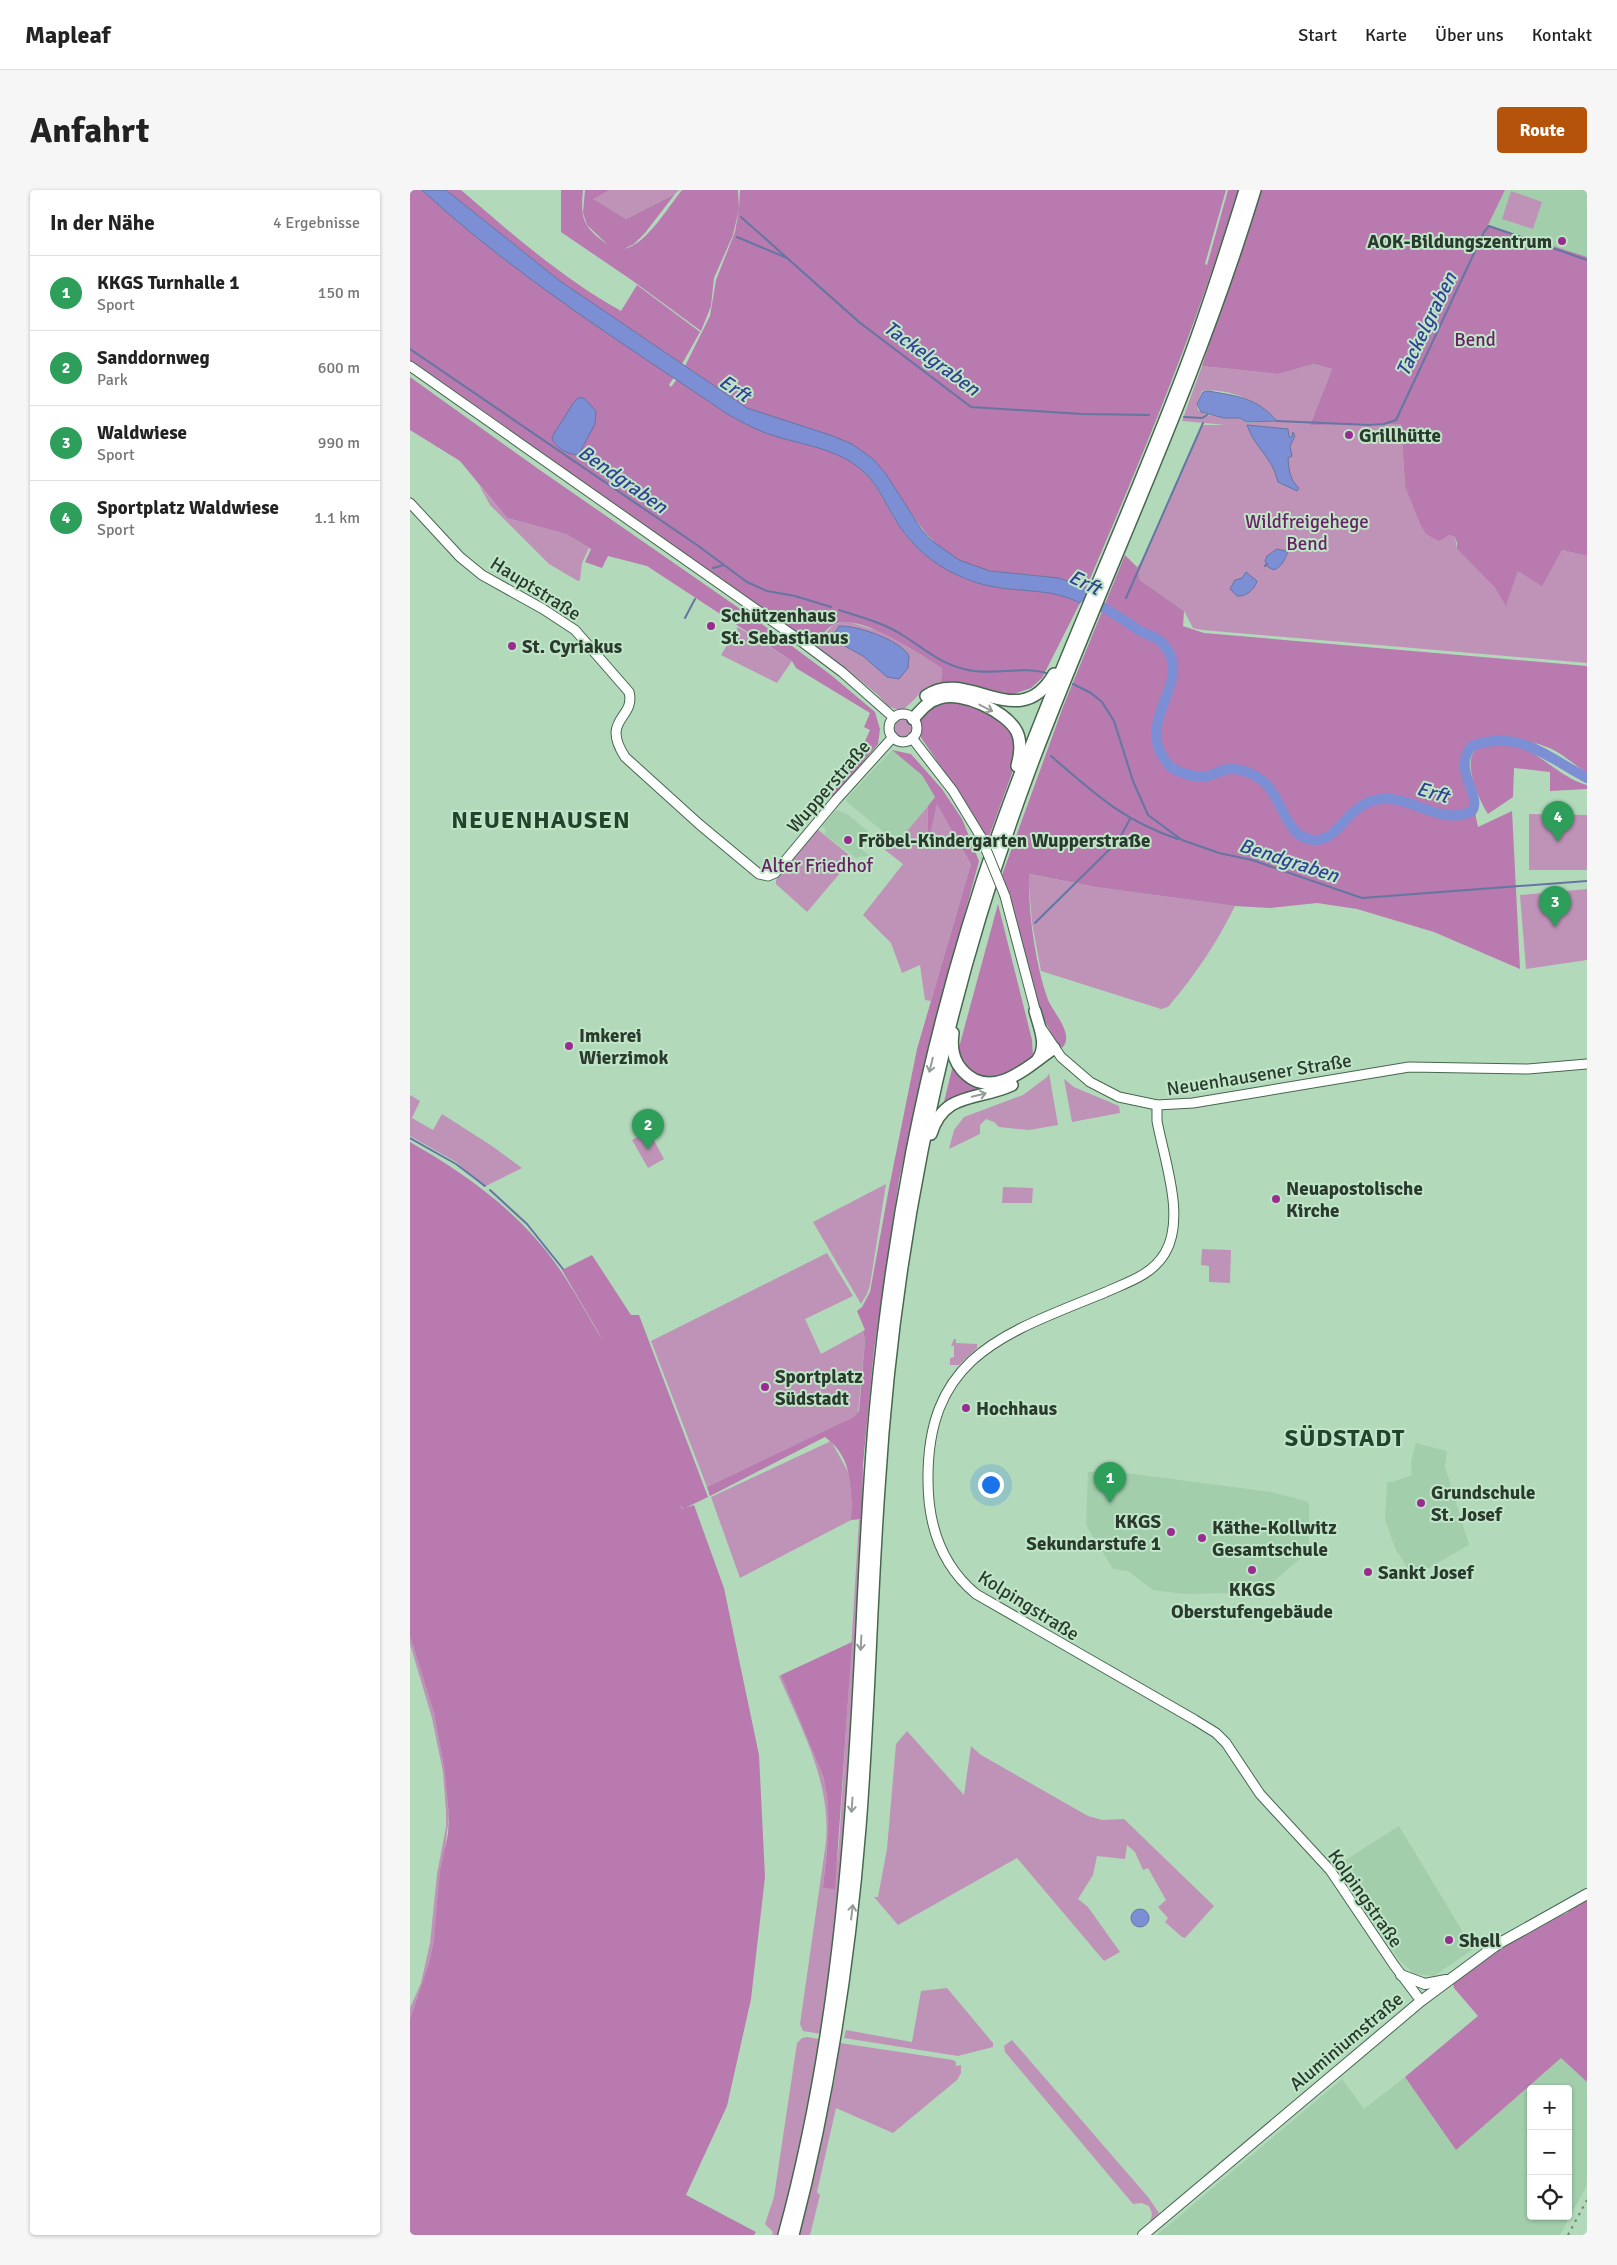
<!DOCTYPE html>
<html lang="de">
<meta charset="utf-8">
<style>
:root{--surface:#fff;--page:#f6f6f6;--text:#222;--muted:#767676;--line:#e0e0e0;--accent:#b45309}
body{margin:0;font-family:Signika,sans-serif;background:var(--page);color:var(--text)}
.controls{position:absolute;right:15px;bottom:15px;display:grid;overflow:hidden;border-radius:5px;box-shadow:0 1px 4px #0004}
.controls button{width:45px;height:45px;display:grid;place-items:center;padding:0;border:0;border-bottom:1px solid var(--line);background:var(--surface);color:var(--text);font:25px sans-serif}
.you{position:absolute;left:580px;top:1294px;width:18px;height:18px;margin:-12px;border:4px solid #fff;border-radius:50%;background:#1a73e8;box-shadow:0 0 0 8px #1a73e833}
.badge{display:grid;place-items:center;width:32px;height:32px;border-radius:50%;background:var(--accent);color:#fff;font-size:16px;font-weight:700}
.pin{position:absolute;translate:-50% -41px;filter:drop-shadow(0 1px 2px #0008)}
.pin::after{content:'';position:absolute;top:26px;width:18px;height:15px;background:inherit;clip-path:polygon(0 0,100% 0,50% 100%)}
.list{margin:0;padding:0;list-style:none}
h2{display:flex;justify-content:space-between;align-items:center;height:65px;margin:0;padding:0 20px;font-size:21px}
h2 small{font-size:16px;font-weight:400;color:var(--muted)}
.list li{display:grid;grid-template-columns:32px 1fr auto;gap:15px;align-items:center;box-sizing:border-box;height:75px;padding:0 20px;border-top:1px solid var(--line)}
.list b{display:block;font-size:19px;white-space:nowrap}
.list p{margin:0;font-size:16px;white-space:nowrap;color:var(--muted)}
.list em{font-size:16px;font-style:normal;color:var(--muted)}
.icon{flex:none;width:28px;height:28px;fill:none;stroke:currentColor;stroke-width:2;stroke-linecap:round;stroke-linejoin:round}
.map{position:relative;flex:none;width:1177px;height:2045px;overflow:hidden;border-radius:5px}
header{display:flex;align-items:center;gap:30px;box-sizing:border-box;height:70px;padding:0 25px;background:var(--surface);border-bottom:1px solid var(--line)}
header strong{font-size:24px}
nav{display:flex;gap:28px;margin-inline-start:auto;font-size:18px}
.intro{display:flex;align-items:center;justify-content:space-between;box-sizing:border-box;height:120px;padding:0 30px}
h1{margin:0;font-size:35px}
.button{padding:12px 22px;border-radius:5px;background:var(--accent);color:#fff;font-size:18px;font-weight:700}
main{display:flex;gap:30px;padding:0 30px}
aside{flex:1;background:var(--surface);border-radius:5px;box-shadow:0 1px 4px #0004}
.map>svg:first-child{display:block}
.built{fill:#a2ceac;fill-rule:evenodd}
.green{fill:#bf93b8;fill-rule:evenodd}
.forest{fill:#b87aaf}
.water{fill:#7c8fd4;stroke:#6476a2}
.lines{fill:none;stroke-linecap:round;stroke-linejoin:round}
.stream{stroke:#6476a2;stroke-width:2}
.river{stroke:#7c8fd4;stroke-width:10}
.secondary-casing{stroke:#45674e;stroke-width:11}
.primary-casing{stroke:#45674e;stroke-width:12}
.highway-casing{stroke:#45674e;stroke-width:14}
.secondary{stroke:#fff;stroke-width:9}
.primary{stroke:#fff;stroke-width:10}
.highway{stroke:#fff;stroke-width:11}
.rail{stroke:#6b8470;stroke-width:2;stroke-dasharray:2.5 5;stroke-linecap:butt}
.secondary-bridge-casing{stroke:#45674e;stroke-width:11;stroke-linecap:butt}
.secondary-bridge{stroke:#fff;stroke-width:9}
.oneway{stroke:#959c96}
.poi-dot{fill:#982d8f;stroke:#c0e6c8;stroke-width:2}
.labels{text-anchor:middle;stroke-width:4;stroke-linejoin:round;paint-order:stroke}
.poi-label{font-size:19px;font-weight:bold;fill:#2b3a2e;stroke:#c0e6c8;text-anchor:start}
.park-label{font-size:19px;fill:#691f63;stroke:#c0e6c8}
.street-label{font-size:19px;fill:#2b3a2e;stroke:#c0e6c8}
.water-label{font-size:20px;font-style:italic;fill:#344294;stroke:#c0e6c8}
.district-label{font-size:24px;font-weight:bold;letter-spacing:1px;fill:#23442c;stroke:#c0e6c8}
</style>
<header>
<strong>Mapleaf</strong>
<nav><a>Start</a><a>Karte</a><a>Über uns</a><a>Kontakt</a></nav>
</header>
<div class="intro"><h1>Anfahrt</h1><a class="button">Route</a></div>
<main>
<aside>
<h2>In der Nähe<small>4 Ergebnisse</small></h2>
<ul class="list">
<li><span class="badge" style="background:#2e9e5b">1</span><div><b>KKGS Turnhalle 1</b><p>Sport</p></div><em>150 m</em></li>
<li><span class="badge" style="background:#2e9e5b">2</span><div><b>Sanddornweg</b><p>Park</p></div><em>600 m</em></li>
<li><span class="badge" style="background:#2e9e5b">3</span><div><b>Waldwiese</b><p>Sport</p></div><em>990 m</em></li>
<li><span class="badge" style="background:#2e9e5b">4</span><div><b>Sportplatz Waldwiese</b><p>Sport</p></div><em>1.1 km</em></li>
</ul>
</aside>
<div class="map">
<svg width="1177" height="2045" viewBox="0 0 1177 2045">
<rect width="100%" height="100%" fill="#b3d9bb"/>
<!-- built -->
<g class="built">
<polygon points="1095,0 1177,0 1177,68 1076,34"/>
<polygon points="482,560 512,584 525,607 487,653 437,612 436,609"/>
<polygon points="426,620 437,624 460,643 449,657 460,666 448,667 447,669 414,644 416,640 412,636"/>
<polygon points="1006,1253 1037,1261 1035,1277 1059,1355 1003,1387 985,1358 975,1329 977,1292 982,1292 1002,1285 1001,1272"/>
<polygon points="678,1282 708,1282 861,1302 899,1312 899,1361 863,1392 825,1408 825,1403 774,1404 743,1400 718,1381 703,1379 676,1335"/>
<polygon points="989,1636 1063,1759 1024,1786 1004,1784 990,1771 926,1676"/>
<path d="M1151,1868L1177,1892V1995L1150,2045H747L932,1889L954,1919L995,1887L1046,1960ZM1121,1899H1158V2026H1121Z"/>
</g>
<!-- green -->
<g class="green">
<polygon points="200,0 269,0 265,4 216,29 182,9"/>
<polygon points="1101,1 1132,12 1123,39 1092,29"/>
<path d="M904,174L922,179L900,235L991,234L995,296L1033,347L1039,345L1045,347L1047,359L1085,398L1096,415L1108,381L1152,360L1177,366V473L792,440L783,438L774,421L730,390L727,377L734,369L793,235H816L772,231L792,176L868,184ZM792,201C819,198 850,211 867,231L836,233L830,228L797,225L788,220L787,214Z"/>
<polygon points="69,295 97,328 156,344 179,358 172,373 170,390 168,391 139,374 80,315"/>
<path d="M436,431L475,443L532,478L531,494C513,495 507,509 494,519H486L478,516L467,504L405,455L423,435Z"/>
<polygon points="328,437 382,471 367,493 311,465"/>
<circle cx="493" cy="538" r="10"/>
<polygon points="527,613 561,674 521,811 515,810 510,775 492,783 481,753 453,725 493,674 475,660 483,650 487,653 518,616 517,654"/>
<polygon points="1119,624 1177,625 1177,680 1119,680"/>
<polygon points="407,639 443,668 397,722 366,694 366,690"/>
<path d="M618,684L686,697L825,716C806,754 786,784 758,817L751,819L631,781L622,733Z"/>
<polygon points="1177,699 1177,770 1116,779 1110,705"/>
<polygon points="639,883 648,935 619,940 589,937 584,932 576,929 570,935 570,944 539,959 544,940 554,927 613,905 637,887"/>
<polygon points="654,889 664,897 709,916 710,923 662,932"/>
<polygon points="0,905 10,911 2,928 23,940 32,924 82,956 112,978 74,997 46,972 0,946"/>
<polygon points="239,941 254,969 238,978 222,950"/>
<polygon points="476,994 460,1095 457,1104 451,1114 403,1032"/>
<polygon points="593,997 623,998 622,1013 592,1013"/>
<polygon points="792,1059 821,1060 820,1093 799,1092 799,1076 791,1075"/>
<polygon points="417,1063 443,1106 395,1129 411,1164 453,1141 455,1150 448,1224 445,1227 297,1297 241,1151"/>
<polygon points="544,1149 546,1149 546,1153 567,1154 567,1158 549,1175 540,1175 540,1168 544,1167 544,1156 541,1156"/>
<polygon points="421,1251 441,1287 441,1330 330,1388 301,1307"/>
<path d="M453,1329C444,1502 436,1674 411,1844L393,1841L390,1834L416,1652C421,1592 392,1540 369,1486L371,1485L413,1586L416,1599L420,1629L413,1696L424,1700L429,1654L449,1330Z"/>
<polygon points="0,1446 24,1523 34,1577 39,1626 24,1750 19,1773 0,1829 0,1818 11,1793 20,1753 27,1684 36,1637 36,1621 33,1582 22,1528 0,1454"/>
<polygon points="497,1541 554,1605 561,1556 571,1565 678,1626 692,1630 714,1629 804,1716 775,1748 772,1747 755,1732 758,1728 748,1717 756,1710 738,1678 733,1680 725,1662 717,1655 715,1669 687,1666 683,1685 668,1709 678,1717 710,1762 694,1771 607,1668 488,1735 464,1707 468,1707 477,1659 486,1554"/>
<polygon points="537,1798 583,1853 583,1857 548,1866 434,1848 436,1840 502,1852 511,1801"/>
<polygon points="397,1847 409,1849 407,1865 387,1967 368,2045 362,2045 363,2042 355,2034 364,2007 387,1853 392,1848"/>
<polygon points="602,1850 738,2007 749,2023 740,2032 742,2024 739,2016 732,2013 723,2014 595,1862 594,1856"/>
<polygon points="430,1853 543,1870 546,1872 546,1876 551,1875 551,1883 547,1890 483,1943 426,1918 407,2002 410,2005 400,2045 389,2045 425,1888"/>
</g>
<!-- forest -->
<g class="forest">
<path d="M0,0H12L70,50L122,89L264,187L259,195L261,197L267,189C294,208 320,228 351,241C383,254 422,255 450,278C466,292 474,311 484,328C497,350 516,368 538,380C552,388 569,395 585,397C614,402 643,399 670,413L632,488L621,498L604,504L531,494L532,478C510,465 447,420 423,435C416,438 410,449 405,455L0,171Z"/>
<path d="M36,0H51C102,44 152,88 211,121L227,95L290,142L272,174L150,91Z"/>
<path d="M151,0H173C170,31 174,37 198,55L177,35L173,23L175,0H200L183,9L216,29L265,4L235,43L224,54L214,59C236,55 258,17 272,0H328L329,18L330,0H816L795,74L797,75L818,0H828C787,136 732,267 676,398C647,383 614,386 582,381C514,371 501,312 463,269L337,218L275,176L300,126L306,90L325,42L329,19L323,45L304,88L301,116L291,141L223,91L151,42Z"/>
<polygon points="850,0 1095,0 1078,35 1177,67 1177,366 1152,360 1132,396 1108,381 1096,416 1085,398 1047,359 1047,353 1045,347 1039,345 1029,351 1016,344 1011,336 995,296 991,234 900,235 922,179 904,174 868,184 792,176"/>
<polygon points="0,187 127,278 359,439 421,485 465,522 470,539 468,554 417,616 444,557 451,560 460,540 454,537 460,523 386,478 382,471 237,376 198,366 192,378 175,372 181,359 156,344 97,328 50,271 0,240"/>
<path d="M715,365L727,377L730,390L774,421L773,436L794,443L1177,476V583C1163,574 1150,561 1134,556C1113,548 1082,548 1061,556C1049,569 1057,582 1060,597C1063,610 1065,624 1068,637L1102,621L1110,779L1024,742L947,719L907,713L860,718L825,716L686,697L619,684C618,721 625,771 637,807C641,821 666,844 652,858L643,847L626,813L592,685L653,517Z"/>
<polygon points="546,510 586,526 604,542 605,575 577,652 546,599 510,546 508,535 510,526 525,513"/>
<path d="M1077,553C1087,554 1099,553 1108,556C1134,566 1151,588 1177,595V599L1140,601V582L1104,578L1103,607L1078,624C1069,610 1052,572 1066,559C1068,556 1074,555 1077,553Z"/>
<path d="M482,560L501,564L532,599L552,629L569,671L522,844L489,990L464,1160L453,1274L452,1329L441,1330C442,1299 443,1267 415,1247L300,1306L297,1297L444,1227L449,1221L455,1150L453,1141L455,1140L447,1121L452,1117L460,1102L479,998L507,859L561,674L527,614L517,657L518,616L525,607L512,585Z"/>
<path d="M588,714L622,850L623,866C596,890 565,902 548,861Z"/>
<polygon points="543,875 580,899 533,916"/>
<path d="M0,952C56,984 111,1023 148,1077C165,1101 178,1127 194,1152L152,1080L182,1065L221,1125H229L298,1307L273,1319L270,1315L272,1319L284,1315L314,1398L349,1565L355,1687L341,1809L317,1916L276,2005L346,2042L344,2045H0V1829L19,1773L24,1750L30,1682L38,1644L39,1626L34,1577L24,1523L0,1446Z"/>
<path d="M442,1452L425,1700L413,1697C417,1659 423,1623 413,1586L371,1485Z"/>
<polygon points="1177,1710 1177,1892 1151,1868 1046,1960 995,1887 1068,1826 1044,1798 1043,1793 1108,1747 1132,1733 1157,1723 1163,1716"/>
</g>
<!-- water -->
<g class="water">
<path d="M12,0H36L150,91L337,218L420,245L442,254L463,269L476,284L511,339L521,350L549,370L580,381L649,388L676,398L670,413C643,399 614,402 585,397C570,395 553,388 539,381C517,369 498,351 485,329C474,311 466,290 448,277C421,256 384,254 353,242C341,237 330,231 319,225C214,154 105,86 12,0Z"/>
<path d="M798,201C827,206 846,207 867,231L836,232L830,228H814L791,222L787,214L793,202Z"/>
<path d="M168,208H174L186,221L185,234L169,264C160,267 143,256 142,247L164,212Z"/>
<path d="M837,235L878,239L879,247H882L883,242L885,246L880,256L882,266L878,268C879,281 880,290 889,298L887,301L868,292C862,266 845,259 837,235Z"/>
<path d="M884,351V352C875,362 877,374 864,380L858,377L855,371L857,366L867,359L876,361Z"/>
<path d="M836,382L847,391C845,399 836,407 827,406L820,399L825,390L832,388Z"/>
<path d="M429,436C446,435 491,450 499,466L498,478L489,489L477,487L453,466L424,450V444Z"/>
<circle cx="730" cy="1728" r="9"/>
</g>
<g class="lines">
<!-- stream -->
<g class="stream">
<polyline points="331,27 449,132 561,217 672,224 739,225"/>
<polyline points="327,47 377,68"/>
<polyline points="0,159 287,355 337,392 357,401 385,406 421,417"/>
<polyline points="774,227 792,228 797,225"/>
<polyline points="867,231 959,235 974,234 986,230 1074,42 1079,36 1177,70"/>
<polyline points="855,376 857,374"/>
<polyline points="303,378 314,375"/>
<polyline points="716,408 793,233"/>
<path d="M429,420C451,427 474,433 494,446C516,460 530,474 558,480C585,486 612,475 639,484"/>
<polyline points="275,428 285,409"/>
<polyline points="663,494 681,503 692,512 704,531 723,591 738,625 772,650 809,663 842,670 952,708 1177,691"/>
<path d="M641,566C685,604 712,630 768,649"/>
<polyline points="625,733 708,651 720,629"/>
<polyline points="0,948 46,974 75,996"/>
<polyline points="80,1000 117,1034 153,1079"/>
</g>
<!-- river -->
<path class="river" d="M661,401C686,412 709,426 730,441C737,445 745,446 750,451C792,490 716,531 761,577C766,582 785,587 793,587C798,587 806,583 811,581C826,575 844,583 856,594C873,610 877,651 906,650C931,649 938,612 971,609C1003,606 1031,637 1062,621C1073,606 1041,579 1062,556C1110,539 1137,567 1177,588"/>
<defs>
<g id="secondary">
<polyline points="0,176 388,449 432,482 484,528"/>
<path d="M0,313L50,367L72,385L133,419L165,440L219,502C226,529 190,528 215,567L289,634L349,684L358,686L365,683L426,610L483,547"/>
<circle cx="493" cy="538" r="14"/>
<polyline points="502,548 543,601 571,647"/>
<polyline points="595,706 627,827"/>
<polyline points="632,839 651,867 680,892 709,907 747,915 783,913 999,877 1118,879 1177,874"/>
<path d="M747,915V931C754,969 776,1028 755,1063C742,1085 718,1092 696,1102C597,1143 517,1164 518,1290C518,1335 531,1375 566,1404L785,1530L806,1543L816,1553L850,1604L920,1680L984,1775L1011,1811"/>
</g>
<g id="primary">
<polyline points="991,1785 1015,1794 1036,1790"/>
<polyline points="733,2045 1011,1811 1088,1754 1177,1704"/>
</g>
<g id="highway">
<path d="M516,506C557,476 609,546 644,484"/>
<path d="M503,529C511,520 518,511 530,508C552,501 596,521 607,542C612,553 610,565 607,576"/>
<path d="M625,821C629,836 638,855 628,869"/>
<path d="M543,843C541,857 543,870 552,880C581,913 619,876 644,858"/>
<path d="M521,944C534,901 568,911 602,895"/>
<path d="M374,2045C417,1888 435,1725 445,1563C453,1446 455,1329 466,1213C474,1129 486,1044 502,961C523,854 552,747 588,644C645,484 718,330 778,171C799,115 817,58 835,0"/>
<path d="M383,2045C418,1911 439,1775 450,1637C459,1524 461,1411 469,1298C476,1185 490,1072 512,961C538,829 575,699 622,574C695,382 785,197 845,0"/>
</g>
</defs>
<!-- secondary casing -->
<use href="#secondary" class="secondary-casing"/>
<!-- primary casing -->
<use href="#primary" class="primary-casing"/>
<!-- highway casing -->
<use href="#highway" class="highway-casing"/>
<!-- secondary -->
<use href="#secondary" class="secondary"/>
<!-- primary -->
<use href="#primary" class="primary"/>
<!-- highway -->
<use href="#highway" class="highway"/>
<!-- rail -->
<polyline class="rail" points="1158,2045 1177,2010"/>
<defs>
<polyline id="secondary-bridge" points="571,647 595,706"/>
</defs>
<!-- secondary-bridge casing -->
<use href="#secondary-bridge" class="secondary-bridge-casing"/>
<!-- secondary-bridge -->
<use href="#secondary-bridge" class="secondary-bridge"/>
</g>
<!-- one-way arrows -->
<defs><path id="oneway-shaft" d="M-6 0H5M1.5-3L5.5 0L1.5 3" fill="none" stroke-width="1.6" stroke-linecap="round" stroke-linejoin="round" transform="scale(1.25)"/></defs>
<g class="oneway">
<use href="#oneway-shaft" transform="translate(576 518) rotate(27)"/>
<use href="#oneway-shaft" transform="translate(521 875) rotate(104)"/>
<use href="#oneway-shaft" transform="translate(569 905) rotate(-13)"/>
<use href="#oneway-shaft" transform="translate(451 1453) rotate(93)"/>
<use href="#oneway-shaft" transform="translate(442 1615) rotate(94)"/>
<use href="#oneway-shaft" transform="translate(442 1722) rotate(-83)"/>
</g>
<!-- markers -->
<g class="poi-dot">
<circle cx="1152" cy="51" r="5"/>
<circle cx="939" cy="245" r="5"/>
<circle cx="301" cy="436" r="5"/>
<circle cx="102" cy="456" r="5"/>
<circle cx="438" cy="650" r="5"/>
<circle cx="159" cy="856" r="5"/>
<circle cx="866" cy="1009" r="5"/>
<circle cx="355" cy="1197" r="5"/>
<circle cx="556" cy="1218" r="5"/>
<circle cx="1011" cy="1313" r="5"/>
<circle cx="761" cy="1342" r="5"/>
<circle cx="792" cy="1348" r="5"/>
<circle cx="842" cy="1380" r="5"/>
<circle cx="958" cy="1382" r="5"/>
<circle cx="1039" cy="1750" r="5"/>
</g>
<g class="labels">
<!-- poi labels -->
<g class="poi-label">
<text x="1142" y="58" text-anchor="end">AOK-Bildungszentrum</text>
<text x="949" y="252">Grillhütte</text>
<text x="311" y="432">Schützenhaus<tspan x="311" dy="22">St. Sebastianus</tspan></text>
<text x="112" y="463">St. Cyriakus</text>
<text x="448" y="657">Fröbel-Kindergarten Wupperstraße</text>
<text x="169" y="852">Imkerei<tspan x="169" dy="22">Wierzimok</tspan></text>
<text x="876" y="1005">Neuapostolische<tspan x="876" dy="22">Kirche</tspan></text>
<text x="365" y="1193">Sportplatz<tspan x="365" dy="22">Südstadt</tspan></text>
<text x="566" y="1225">Hochhaus</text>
<text x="1021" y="1309">Grundschule<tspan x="1021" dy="22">St. Josef</tspan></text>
<text x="751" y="1338" text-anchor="end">KKGS<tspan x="751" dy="22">Sekundarstufe 1</tspan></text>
<text x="802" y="1344">Käthe-Kollwitz<tspan x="802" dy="22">Gesamtschule</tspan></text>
<text x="968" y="1389">Sankt Josef</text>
<text x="842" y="1406" text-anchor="middle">KKGS<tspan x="842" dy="22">Oberstufengebäude</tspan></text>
<text x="1049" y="1757">Shell</text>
</g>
<!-- park labels -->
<g class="park-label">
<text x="1065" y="156">Bend</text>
<text x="897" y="338">Wildfreigehege<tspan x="897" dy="22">Bend</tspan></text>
<text x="407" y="682">Alter Friedhof</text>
</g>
<!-- street labels -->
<g class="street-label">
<text transform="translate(126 398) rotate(32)" y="7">Hauptstraße</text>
<text transform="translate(418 596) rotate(-49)" y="7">Wupperstraße</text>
<text transform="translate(849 884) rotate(-9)" y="7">Neuenhausener Straße</text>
<text transform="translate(619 1415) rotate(32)" y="7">Kolpingstraße</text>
<text transform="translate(956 1708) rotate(55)" y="7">Kolpingstraße</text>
<text transform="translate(936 1851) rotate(-40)" y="7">Aluminiumstraße</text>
</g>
<!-- water labels -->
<g class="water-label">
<text transform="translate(1016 134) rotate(-64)" y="7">Tackelgraben</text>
<text transform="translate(522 168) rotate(36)" y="7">Tackelgraben</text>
<text transform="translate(325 198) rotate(34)" y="7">Erft</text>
<text transform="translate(213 289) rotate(35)" y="7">Bendgraben</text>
<text transform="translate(675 392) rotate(26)" y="7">Erft</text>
<text transform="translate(1023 602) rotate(16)" y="7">Erft</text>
<text transform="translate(879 670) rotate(18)" y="7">Bendgraben</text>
</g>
<!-- district labels -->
<g class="district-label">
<text x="131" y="638">NEUENHAUSEN</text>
<text x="935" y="1256">SÜDSTADT</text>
</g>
</g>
</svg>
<div class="controls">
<button>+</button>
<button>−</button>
<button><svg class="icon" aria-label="locate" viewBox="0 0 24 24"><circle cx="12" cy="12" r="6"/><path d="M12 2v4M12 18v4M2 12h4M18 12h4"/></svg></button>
</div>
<div class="you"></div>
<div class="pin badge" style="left:700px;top:1313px;background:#2e9e5b">1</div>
<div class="pin badge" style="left:238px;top:960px;background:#2e9e5b">2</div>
<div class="pin badge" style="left:1145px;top:737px;background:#2e9e5b">3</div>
<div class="pin badge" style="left:1148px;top:652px;background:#2e9e5b">4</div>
</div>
</main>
